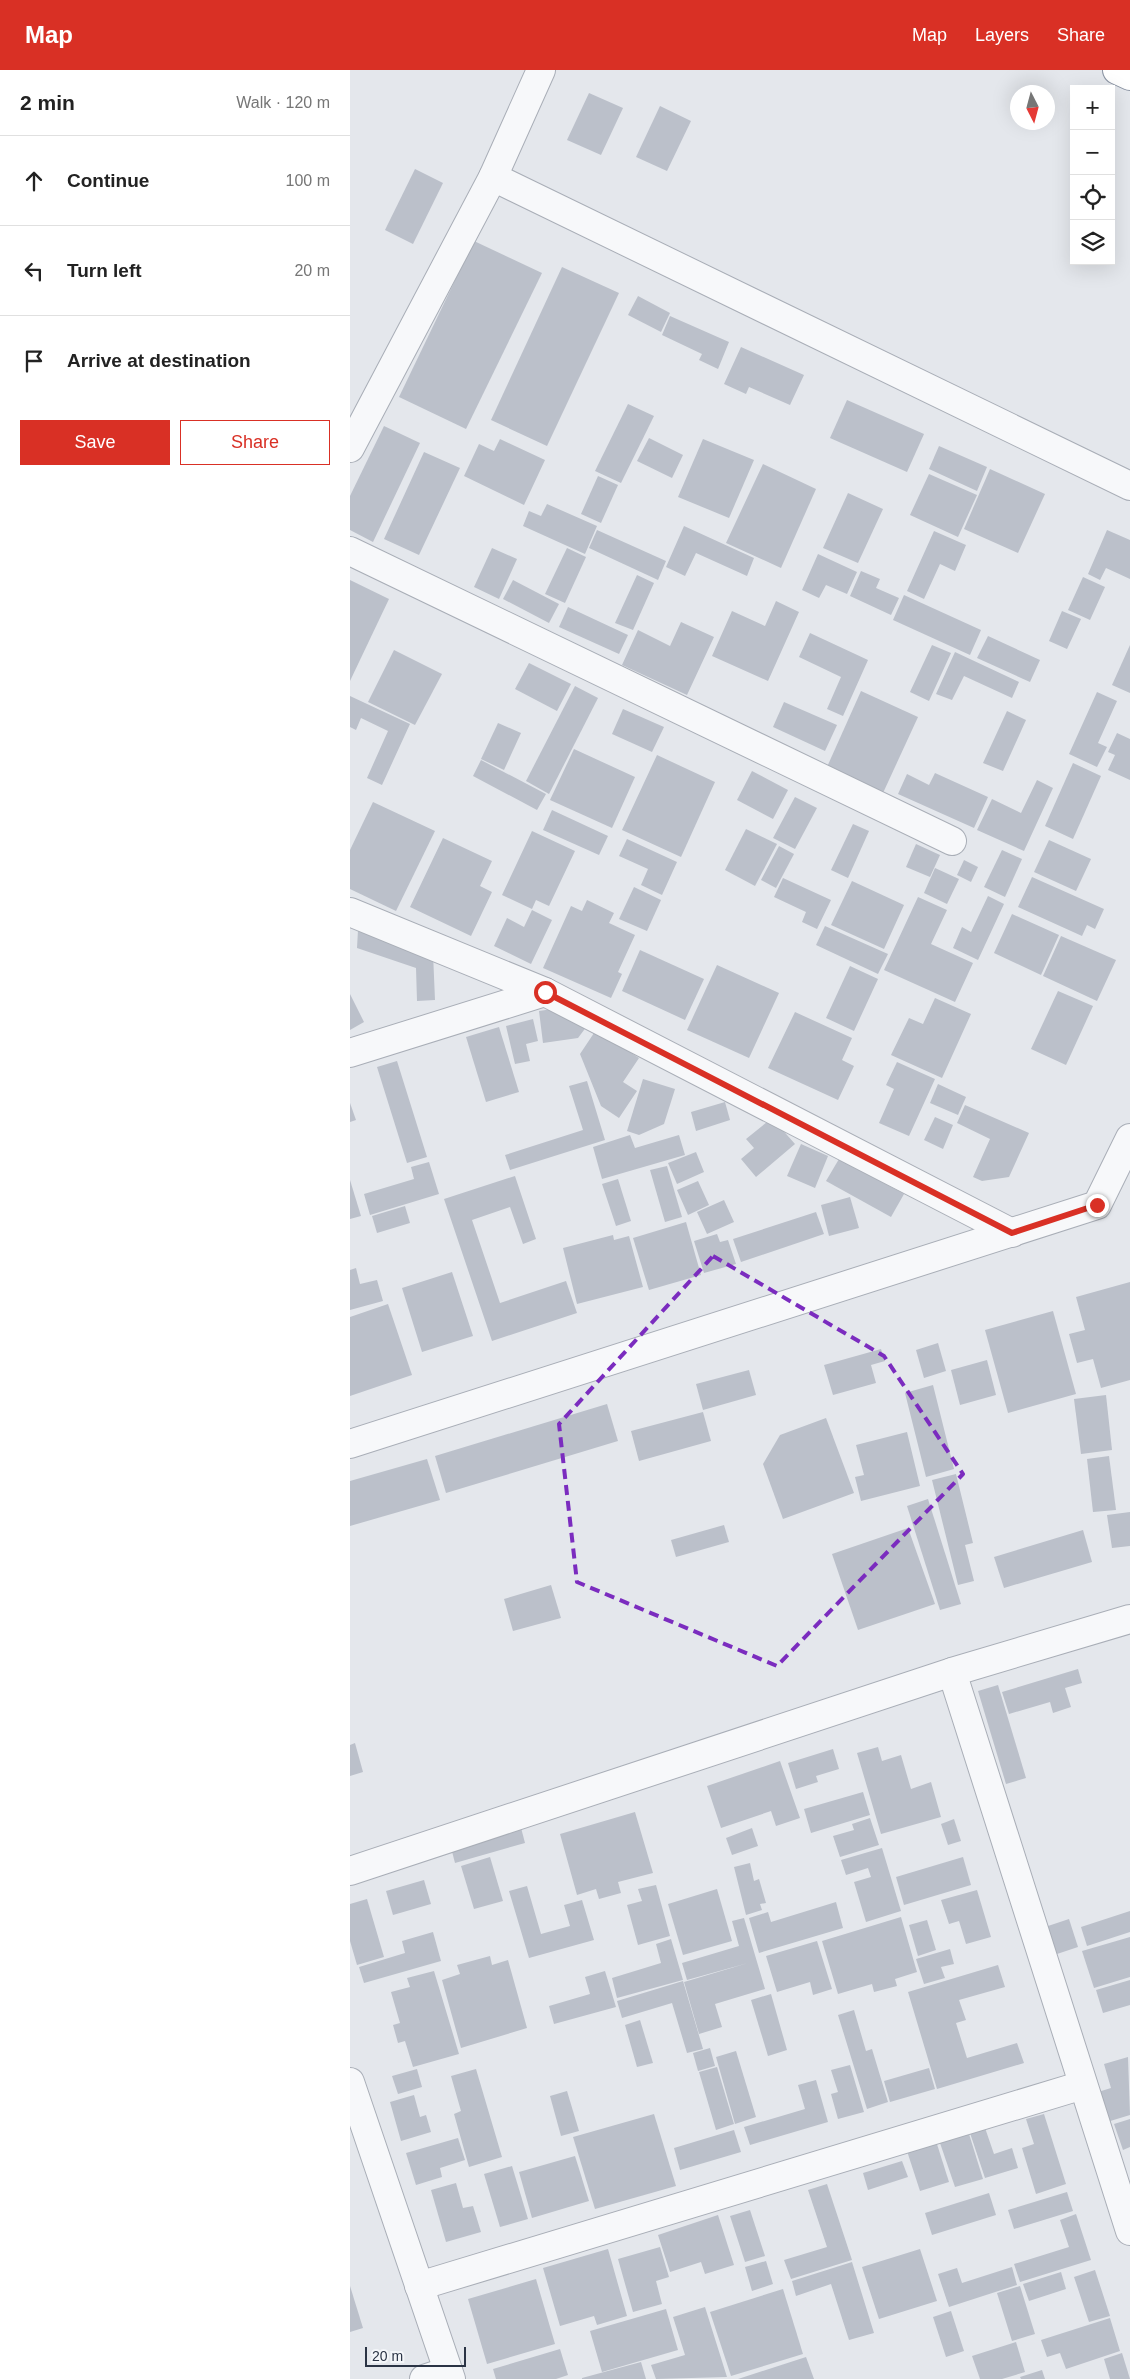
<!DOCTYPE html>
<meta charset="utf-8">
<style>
:root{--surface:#fff;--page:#f6f6f6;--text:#222;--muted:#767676;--line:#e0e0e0;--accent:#d93025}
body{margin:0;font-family:Helvetica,sans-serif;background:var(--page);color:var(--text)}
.controls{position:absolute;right:15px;top:15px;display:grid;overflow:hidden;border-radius:0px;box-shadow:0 5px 20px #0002}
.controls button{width:45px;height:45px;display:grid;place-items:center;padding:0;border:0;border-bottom:1px solid var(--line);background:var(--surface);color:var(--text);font:25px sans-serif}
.compass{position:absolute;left:660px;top:15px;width:45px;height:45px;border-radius:50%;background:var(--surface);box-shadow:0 5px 20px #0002;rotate:174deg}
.scale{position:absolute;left:15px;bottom:12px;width:101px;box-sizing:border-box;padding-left:5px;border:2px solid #2b3445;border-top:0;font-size:14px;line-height:18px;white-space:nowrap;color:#2b3445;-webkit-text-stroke:4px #f4f6f9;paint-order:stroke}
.stop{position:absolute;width:15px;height:15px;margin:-11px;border:4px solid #d93025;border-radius:50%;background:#fff}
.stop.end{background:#d93025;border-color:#fff;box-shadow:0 1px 5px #0008}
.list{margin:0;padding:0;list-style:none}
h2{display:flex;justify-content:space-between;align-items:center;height:65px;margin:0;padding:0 20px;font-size:21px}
h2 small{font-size:16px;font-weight:400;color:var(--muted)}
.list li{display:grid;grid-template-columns:32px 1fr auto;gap:15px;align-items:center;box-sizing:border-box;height:90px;padding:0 20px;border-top:1px solid var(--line)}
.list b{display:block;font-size:19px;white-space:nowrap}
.list em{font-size:16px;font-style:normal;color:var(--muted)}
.actions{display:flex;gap:10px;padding:15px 20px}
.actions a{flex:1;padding:11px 0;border:1px solid var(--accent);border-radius:0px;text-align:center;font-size:18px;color:var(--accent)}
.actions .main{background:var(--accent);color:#fff}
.icon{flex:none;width:28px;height:28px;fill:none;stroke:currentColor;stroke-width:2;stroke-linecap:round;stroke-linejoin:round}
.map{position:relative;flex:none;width:780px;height:2309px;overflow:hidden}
header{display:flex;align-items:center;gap:30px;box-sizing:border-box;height:70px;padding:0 25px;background:var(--accent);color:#fff}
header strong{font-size:24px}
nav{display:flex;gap:28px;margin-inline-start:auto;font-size:18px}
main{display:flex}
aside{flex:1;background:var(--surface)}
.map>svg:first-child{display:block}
.building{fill:#bbc0ca}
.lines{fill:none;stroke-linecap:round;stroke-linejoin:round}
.minor-casing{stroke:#a9aeb7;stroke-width:30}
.highway-casing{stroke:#8b94a3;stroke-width:30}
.minor{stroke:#f7f8fa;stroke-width:28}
.highway{stroke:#fff;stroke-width:28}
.route{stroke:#d93025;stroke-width:6}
.marked{fill:none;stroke:#7b2cbf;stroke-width:4;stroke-dasharray:10 6;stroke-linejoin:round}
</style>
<header>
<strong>Map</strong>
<nav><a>Map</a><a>Layers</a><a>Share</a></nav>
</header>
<main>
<aside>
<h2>2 min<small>Walk · 120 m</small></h2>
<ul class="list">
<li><svg class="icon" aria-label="ahead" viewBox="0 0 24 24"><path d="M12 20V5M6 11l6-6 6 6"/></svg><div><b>Continue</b></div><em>100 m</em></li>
<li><svg class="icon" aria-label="left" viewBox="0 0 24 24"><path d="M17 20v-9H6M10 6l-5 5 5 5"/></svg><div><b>Turn left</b></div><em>20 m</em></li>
<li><svg class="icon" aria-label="arrive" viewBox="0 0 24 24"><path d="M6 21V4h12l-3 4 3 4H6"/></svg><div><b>Arrive at destination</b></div></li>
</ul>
<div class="actions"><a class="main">Save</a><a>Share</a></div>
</aside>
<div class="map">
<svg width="780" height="2309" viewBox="0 0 780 2309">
<rect width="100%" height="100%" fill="#e4e7ec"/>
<!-- building -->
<g class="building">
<polygon points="239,23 273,38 251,85 217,70"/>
<polygon points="310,36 341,51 317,101 286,87"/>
<polygon points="65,99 93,113 63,174 35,160"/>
<polygon points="124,171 192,203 116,359 49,327"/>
<polygon points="212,197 269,223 197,376 141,350"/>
<polygon points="288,226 320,243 311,262 278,245"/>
<polygon points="320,246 379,272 368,299 349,290 352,284 312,265"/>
<polygon points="391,277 454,305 440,335 399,317 396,324 374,314"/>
<polygon points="497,330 574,364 557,402 480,368"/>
<polygon points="278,334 304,346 271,413 245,401"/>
<polygon points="34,356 70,373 23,472 0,460 0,426"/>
<polygon points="299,368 333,385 322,408 287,391"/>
<polygon points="150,369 195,390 174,435 114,406 129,374 144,381"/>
<polygon points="353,369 404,390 379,448 328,427"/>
<polygon points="589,376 637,397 627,421 579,399"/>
<polygon points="74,382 110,398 69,485 34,469"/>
<polygon points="413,394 466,419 431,498 376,473"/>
<polygon points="640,399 695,424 668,483 614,459"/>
<polygon points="579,404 627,425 608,467 560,445"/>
<polygon points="248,406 268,415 251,453 231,444"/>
<polygon points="498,423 533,439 508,493 473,478"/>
<polygon points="197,434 247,456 235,484 173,456 179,441 191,446"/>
<polygon points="334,456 404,488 397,506 346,483 335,506 316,497"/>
<polygon points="247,460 316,491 308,510 239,478"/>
<polygon points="757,460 780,470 780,509 756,498 750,510 738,504"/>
<polygon points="584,461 616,475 605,501 590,494 574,529 557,521"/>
<polygon points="142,478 167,489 149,529 124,517"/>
<polygon points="217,478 236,487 215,533 195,524"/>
<polygon points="468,484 507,502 497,524 476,515 469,528 452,520"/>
<polygon points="511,501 530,509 526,518 549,528 541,545 500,526"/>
<polygon points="287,505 304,513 283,560 265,553"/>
<polygon points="733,507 755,517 740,550 718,540"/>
<polygon points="0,510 39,529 0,611"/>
<polygon points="163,510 209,534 199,553 153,529"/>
<polygon points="554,525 631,560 620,585 543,550"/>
<polygon points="426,531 449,542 418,611 362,586 382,541 415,556"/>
<polygon points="218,537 278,565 269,584 209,557"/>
<polygon points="712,541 731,549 717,579 699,571"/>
<polygon points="331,552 364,567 337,625 272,595 288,560 320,576"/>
<polygon points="460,563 518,590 493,646 477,639 491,607 449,587"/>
<polygon points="638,566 690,590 680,612 627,588"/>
<polygon points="582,575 601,583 579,631 560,622"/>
<polygon points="780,575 780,623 762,615"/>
<polygon points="44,580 92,604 65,655 18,632"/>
<polygon points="605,582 669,612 662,628 614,606 602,630 586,624"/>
<polygon points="179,593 221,614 207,641 165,619"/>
<polygon points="225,616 248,628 199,724 176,711"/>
<polygon points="511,621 568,647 533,723 477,697"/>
<polygon points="747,622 767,631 748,673 757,677 747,697 719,684"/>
<polygon points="0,626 60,654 32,715 17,708 38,661 11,648 6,660 0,657"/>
<polygon points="434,632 487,655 475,681 423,657"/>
<polygon points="273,639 314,657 302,682 262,664"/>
<polygon points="657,641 676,650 653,701 633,693"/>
<polygon points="148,653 171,663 154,700 131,689"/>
<polygon points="767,663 780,669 780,710 758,700 765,685 758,682"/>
<polygon points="224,679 285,707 262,758 200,730"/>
<polygon points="307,685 365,712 331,787 272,760"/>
<polygon points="131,690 196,724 187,740 123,706"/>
<polygon points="723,693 751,706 723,769 695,756"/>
<polygon points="402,701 438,720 423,749 387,730"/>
<polygon points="585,703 638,727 624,758 548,724 557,704 579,715"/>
<polygon points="687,710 703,718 674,781 627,760 642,729 671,743"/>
<polygon points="445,727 467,738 445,779 423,768"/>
<polygon points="23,732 85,761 46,841 0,819 0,780"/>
<polygon points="202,740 258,766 249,785 193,760"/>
<polygon points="503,754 519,761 498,808 481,800"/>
<polygon points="396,759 427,774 405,816 375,800"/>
<polygon points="182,761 225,781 199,836 186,830 182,839 152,825"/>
<polygon points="93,768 142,791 130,816 142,822 121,866 60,837"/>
<polygon points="277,769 327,792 312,825 291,815 298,799 269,786"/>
<polygon points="699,770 741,789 726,821 684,802"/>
<polygon points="566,774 590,785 580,807 556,797"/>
<polygon points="429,776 444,784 426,818 411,810"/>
<polygon points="652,780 672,789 655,827 634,817"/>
<polygon points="614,790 628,797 621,812 607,805"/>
<polygon points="585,798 609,809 597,834 574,823"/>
<polygon points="682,807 754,839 745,859 737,855 732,866 668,837"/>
<polygon points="433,808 481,830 467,859 452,852 456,842 424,827"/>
<polygon points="502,811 554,835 534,879 481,855"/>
<polygon points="284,817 311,830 297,861 269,849"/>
<polygon points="638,826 654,834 628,890 603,878 612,857 621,862"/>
<polygon points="568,827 597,840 581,874 623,893 605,932 534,900"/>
<polygon points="237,830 264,843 259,853 285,865 268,902 272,904 261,928 193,898 221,836 232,841"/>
<polygon points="182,840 202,850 181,894 144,876 157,848 174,857"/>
<polygon points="662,844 709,865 691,905 644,883"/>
<polygon points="475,856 538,884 528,904 466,875"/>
<polygon points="8,860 83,883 85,930 67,931 66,898 7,878"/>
<polygon points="711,866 766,890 747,931 693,906"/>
<polygon points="290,880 354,909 335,950 272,921"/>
<polygon points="367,895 429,923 399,988 337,960"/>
<polygon points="500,896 528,909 504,961 476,948"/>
<polygon points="708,921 743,936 716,995 681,979"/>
<polygon points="0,924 14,952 0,960"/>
<polygon points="585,928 621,944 592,1008 541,985 559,948 573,954"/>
<polygon points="216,937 237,956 228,968 193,973 189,941"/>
<polygon points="445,942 502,968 492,990 504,996 488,1030 418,998"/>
<polygon points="183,949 188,971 176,974 180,991 165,994 156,956"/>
<polygon points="149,957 169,1022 136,1032 116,967"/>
<polygon points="246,960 289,988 273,1012 287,1021 269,1048 251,1036 230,984"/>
<polygon points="47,991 77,1087 57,1093 27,997"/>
<polygon points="547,992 585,1009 559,1066 529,1053 544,1019 536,1015"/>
<polygon points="293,1009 325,1019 314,1054 289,1065 277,1061"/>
<polygon points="237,1011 255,1070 160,1100 155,1085 233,1060 219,1016"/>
<polygon points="588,1014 616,1027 608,1045 580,1033"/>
<polygon points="375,1032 380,1050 346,1061 341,1042"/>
<polygon points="0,1033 6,1050 0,1052"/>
<polygon points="615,1035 679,1063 659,1107 632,1111 623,1107 640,1069 607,1053"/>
<polygon points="585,1047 603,1055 593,1079 574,1070"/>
<polygon points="422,1048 445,1074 406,1107 391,1089 404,1078 396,1069"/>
<polygon points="280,1065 285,1078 329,1065 335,1085 252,1109 243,1077"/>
<polygon points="451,1074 478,1086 465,1118 437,1106"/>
<polygon points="346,1082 354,1102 327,1114 318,1093"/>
<polygon points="489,1089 554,1124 541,1147 476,1111"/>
<polygon points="79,1092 89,1124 20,1145 14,1124 64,1109 61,1097"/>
<polygon points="317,1096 332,1147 315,1152 300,1100"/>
<polygon points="165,1106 186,1169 173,1174 160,1137 122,1150 150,1233 216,1211 227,1243 142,1271 94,1129"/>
<polygon points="268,1109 281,1151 266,1156 252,1114"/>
<polygon points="0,1110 11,1146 0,1149"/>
<polygon points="348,1111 359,1135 338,1145 327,1120"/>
<polygon points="500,1127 509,1158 479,1166 471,1135"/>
<polygon points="374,1130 384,1152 357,1164 347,1142"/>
<polygon points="55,1136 60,1153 27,1163 22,1146"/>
<polygon points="466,1142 474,1164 391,1192 383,1169"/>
<polygon points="336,1152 351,1205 299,1220 283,1168"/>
<polygon points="367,1164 370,1172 378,1170 386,1194 354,1203 344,1171"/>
<polygon points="263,1165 264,1170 279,1166 293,1217 227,1234 213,1178"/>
<polygon points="6,1198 10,1214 27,1210 33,1231 0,1240 0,1200"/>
<polygon points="102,1202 123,1266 72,1282 52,1218"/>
<polygon points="780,1212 780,1310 751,1318 743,1289 727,1293 719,1264 735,1260 726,1227"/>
<polygon points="38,1234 62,1305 0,1326 0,1247"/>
<polygon points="703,1241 726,1324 658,1343 635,1260"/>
<polygon points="588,1273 596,1301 574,1308 566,1280"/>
<polygon points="531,1279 535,1291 521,1295 526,1313 483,1325 474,1295"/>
<polygon points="637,1290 646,1325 610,1335 601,1300"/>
<polygon points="399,1300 406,1325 353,1340 346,1314"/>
<polygon points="583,1315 604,1399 576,1407 555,1323"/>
<polygon points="756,1325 762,1380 731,1384 724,1329"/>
<polygon points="257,1334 268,1371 96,1423 85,1386"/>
<polygon points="353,1342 361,1371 289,1391 281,1361"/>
<polygon points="476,1348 504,1423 433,1449 413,1394 430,1365"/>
<polygon points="557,1362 570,1416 511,1431 505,1407 514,1405 506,1375"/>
<polygon points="759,1386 766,1440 743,1442 737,1389"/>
<polygon points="77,1389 90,1430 0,1456 0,1411"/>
<polygon points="606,1404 623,1473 615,1475 624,1511 608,1515 582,1410"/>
<polygon points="578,1429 611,1534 590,1540 557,1436"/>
<polygon points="780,1442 780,1476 762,1478 757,1445"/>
<polygon points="374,1455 379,1472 326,1487 321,1470"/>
<polygon points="558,1458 585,1534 508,1560 482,1484"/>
<polygon points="733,1460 742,1492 654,1518 644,1487"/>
<polygon points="201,1515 211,1548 163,1561 154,1529"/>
<polygon points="728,1599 732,1613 715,1618 721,1637 703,1643 700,1632 659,1644 652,1622"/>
<polygon points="648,1615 676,1708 656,1714 628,1621"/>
<polygon points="5,1673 13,1702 0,1706 0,1675"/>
<polygon points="528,1677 532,1691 551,1685 561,1719 581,1712 591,1747 531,1764 507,1683"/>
<polygon points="483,1679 489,1699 466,1706 468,1712 446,1719 438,1693"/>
<polygon points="430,1691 450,1748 426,1756 421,1741 371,1758 357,1716"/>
<polygon points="513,1722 520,1745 461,1763 454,1739"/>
<polygon points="285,1742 303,1803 268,1812 271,1823 249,1829 246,1819 227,1825 210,1764"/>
<polygon points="520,1748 529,1775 490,1787 483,1766 504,1760 502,1754"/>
<polygon points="604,1749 611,1771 598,1775 591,1754"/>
<polygon points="169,1750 175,1773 105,1793 99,1770"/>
<polygon points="402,1758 408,1776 382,1785 376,1768"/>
<polygon points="532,1778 551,1841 516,1852 504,1812 521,1807 518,1798 496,1805 491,1790"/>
<polygon points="140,1787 153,1831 124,1839 111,1796"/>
<polygon points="613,1787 621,1815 554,1835 546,1807"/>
<polygon points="400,1793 404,1811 409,1809 416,1833 410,1834 412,1840 396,1845 384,1797"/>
<polygon points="74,1810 81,1834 43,1845 36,1821"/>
<polygon points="306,1815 320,1866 288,1875 277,1835 292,1831 288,1819"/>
<polygon points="177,1816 191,1864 220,1856 214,1835 232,1830 244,1870 179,1888 159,1821"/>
<polygon points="367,1819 382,1871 333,1885 318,1834"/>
<polygon points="627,1820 641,1867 616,1874 609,1851 599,1854 591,1830"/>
<polygon points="17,1829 34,1887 7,1895 0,1871 0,1834"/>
<polygon points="486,1832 493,1858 409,1883 399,1848 418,1842 421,1852"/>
<polygon points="780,1841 780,1862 737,1876 731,1857"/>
<polygon points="551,1847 567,1902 545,1909 547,1916 524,1922 522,1914 488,1924 472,1871"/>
<polygon points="394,1848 415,1919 365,1934 372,1957 349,1964 334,1912 398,1893 337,1910 332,1893 389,1876 382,1851"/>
<polygon points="719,1849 728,1877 704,1885 695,1857"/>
<polygon points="577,1850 586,1880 568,1886 559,1855"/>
<polygon points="83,1862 91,1891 14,1913 9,1897 55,1883 52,1871"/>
<polygon points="780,1867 780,1907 744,1918 732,1881"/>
<polygon points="321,1869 333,1910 267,1928 262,1908 311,1893 306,1874"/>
<polygon points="467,1871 482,1919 463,1925 460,1912 427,1922 416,1886"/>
<polygon points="600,1879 604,1894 591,1897 595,1908 574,1914 566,1889"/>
<polygon points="140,1886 142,1895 158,1890 177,1958 111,1978 92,1910 110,1904 107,1895"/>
<polygon points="648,1895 655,1917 609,1930 616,1950 606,1953 617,1988 667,1973 674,1993 587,2019 558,1922"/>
<polygon points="84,1901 109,1984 63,1997 55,1971 48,1973 43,1955 50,1953 41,1922 60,1917 57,1908"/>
<polygon points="255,1901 266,1937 204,1954 199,1936 240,1924 235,1907"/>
<polygon points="780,1910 780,1935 753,1943 746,1920"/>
<polygon points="333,1911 353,1979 337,1983 322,1933 272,1948 267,1931"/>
<polygon points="421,1924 437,1980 418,1986 401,1930"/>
<polygon points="504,1940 516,1981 522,1979 538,2032 517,2039 488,1945"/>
<polygon points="290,1950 303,1993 287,1997 275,1955"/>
<polygon points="360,1978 365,1996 348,2001 343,1983"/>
<polygon points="386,1981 406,2047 385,2054 366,1987"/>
<polygon points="778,1987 780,2045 757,2052 748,2022 761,2018 754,1994"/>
<polygon points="500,1995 514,2042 488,2049 481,2024 488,2022 481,2000"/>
<polygon points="367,1997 384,2054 366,2060 349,2002"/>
<polygon points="579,1998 585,2019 540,2032 534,2011"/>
<polygon points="67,1999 72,2017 48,2024 42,2006"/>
<polygon points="126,1999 152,2087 119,2097 104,2044 111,2041 101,2006"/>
<polygon points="466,2010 478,2052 400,2075 394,2057 455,2039 448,2015"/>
<polygon points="217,2021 229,2061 211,2066 200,2026"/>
<polygon points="64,2025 70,2047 76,2045 81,2062 51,2071 40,2032"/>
<polygon points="304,2044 326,2116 245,2139 223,2067"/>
<polygon points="694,2044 716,2114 686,2124 672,2078 684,2074 676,2049"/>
<polygon points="780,2049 780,2077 773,2080 764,2054"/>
<polygon points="634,2055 644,2084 662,2078 668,2098 635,2108 619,2060"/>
<polygon points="384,2060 391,2082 330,2100 324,2078"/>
<polygon points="619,2064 633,2109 605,2117 590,2073"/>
<polygon points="108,2068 115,2090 90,2098 92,2107 66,2115 56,2083"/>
<polygon points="586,2071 599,2112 570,2121 557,2081"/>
<polygon points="225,2086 239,2131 182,2148 169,2102"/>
<polygon points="552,2091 558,2107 518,2120 513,2103"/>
<polygon points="162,2096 178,2149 150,2157 134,2104"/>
<polygon points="106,2113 113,2138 123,2136 131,2162 96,2172 81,2120"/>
<polygon points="477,2114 502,2190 441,2209 434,2190 477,2177 458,2120"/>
<polygon points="717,2122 723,2141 664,2159 658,2140"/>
<polygon points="639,2123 646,2145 582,2165 575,2143"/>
<polygon points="400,2140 415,2186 395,2192 380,2146"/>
<polygon points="726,2144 741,2190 670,2212 664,2194 719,2177 710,2150"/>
<polygon points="368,2145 384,2195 355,2204 351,2192 320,2202 308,2165"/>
<polygon points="310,2177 319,2207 306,2211 312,2234 283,2242 268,2189"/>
<polygon points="258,2179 277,2246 247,2255 244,2246 210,2256 193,2198"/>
<polygon points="570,2179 587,2231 529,2249 512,2197"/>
<polygon points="416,2191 423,2214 402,2221 395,2197"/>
<polygon points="502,2192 524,2263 499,2270 481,2214 446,2226 442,2211"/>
<polygon points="662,2197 667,2215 599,2237 588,2204 607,2198 612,2213"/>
<polygon points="745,2200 760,2246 739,2252 724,2207"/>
<polygon points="711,2202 716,2219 679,2231 673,2214"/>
<polygon points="186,2209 205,2274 137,2294 118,2229"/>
<polygon points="0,2216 13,2258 0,2262"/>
<polygon points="670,2216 685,2264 662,2271 647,2223"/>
<polygon points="433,2219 453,2284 381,2306 360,2242"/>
<polygon points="355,2237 377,2307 306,2309 301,2295 335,2285 323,2247"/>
<polygon points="316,2239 328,2280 252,2302 240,2261"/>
<polygon points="601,2241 614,2281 596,2287 583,2247"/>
<polygon points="760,2248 770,2281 716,2299 710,2283 697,2287 691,2270"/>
<polygon points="666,2272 675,2302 652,2309 630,2309 622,2286"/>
<polygon points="210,2279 218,2305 206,2309 146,2309 143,2299"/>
<polygon points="772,2283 780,2309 760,2309 754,2289"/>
<polygon points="456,2287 464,2309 388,2309"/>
<polygon points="291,2292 296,2309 232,2309 232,2308"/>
<polygon points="692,2300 695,2309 671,2309 670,2307"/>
</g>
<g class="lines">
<defs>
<g id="minor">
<polyline points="143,107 780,416"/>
<polyline points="0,378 143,107 191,0"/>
<polyline points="0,481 602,771"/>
<polyline points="0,842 195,922 662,1163"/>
<polyline points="0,983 195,922"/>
<polyline points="0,1374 747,1135 780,1068"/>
<polyline points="602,1602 780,2161"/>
<polyline points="0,1801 602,1602 780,1549"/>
<polyline points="0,2012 101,2309"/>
<polyline points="69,2216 733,2015"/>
<polyline points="74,2309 98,2301"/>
</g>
<polyline id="highway" points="767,0 780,6"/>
</defs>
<!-- minor casing -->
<use href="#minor" class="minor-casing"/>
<!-- highway casing -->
<use href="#highway" class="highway-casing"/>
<!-- minor -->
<use href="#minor" class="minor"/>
<!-- highway -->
<use href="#highway" class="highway"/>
</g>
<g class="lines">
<!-- route -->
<polyline class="route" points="195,922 662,1163 747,1135"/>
</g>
<!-- marked area -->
<path class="marked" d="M363,1186L534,1286L613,1404L427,1596L227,1512L209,1354Z"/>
</svg>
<div class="controls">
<button>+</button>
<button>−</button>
<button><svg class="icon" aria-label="locate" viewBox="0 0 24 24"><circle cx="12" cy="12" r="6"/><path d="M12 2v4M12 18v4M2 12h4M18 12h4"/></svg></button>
<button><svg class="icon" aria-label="layers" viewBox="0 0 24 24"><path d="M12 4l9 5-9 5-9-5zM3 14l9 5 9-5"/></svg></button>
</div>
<svg class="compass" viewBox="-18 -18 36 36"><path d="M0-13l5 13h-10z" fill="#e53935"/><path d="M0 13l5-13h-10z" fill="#767676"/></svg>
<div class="scale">20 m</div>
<div class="stop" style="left:195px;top:922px"></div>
<div class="stop end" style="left:747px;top:1135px"></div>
</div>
</main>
